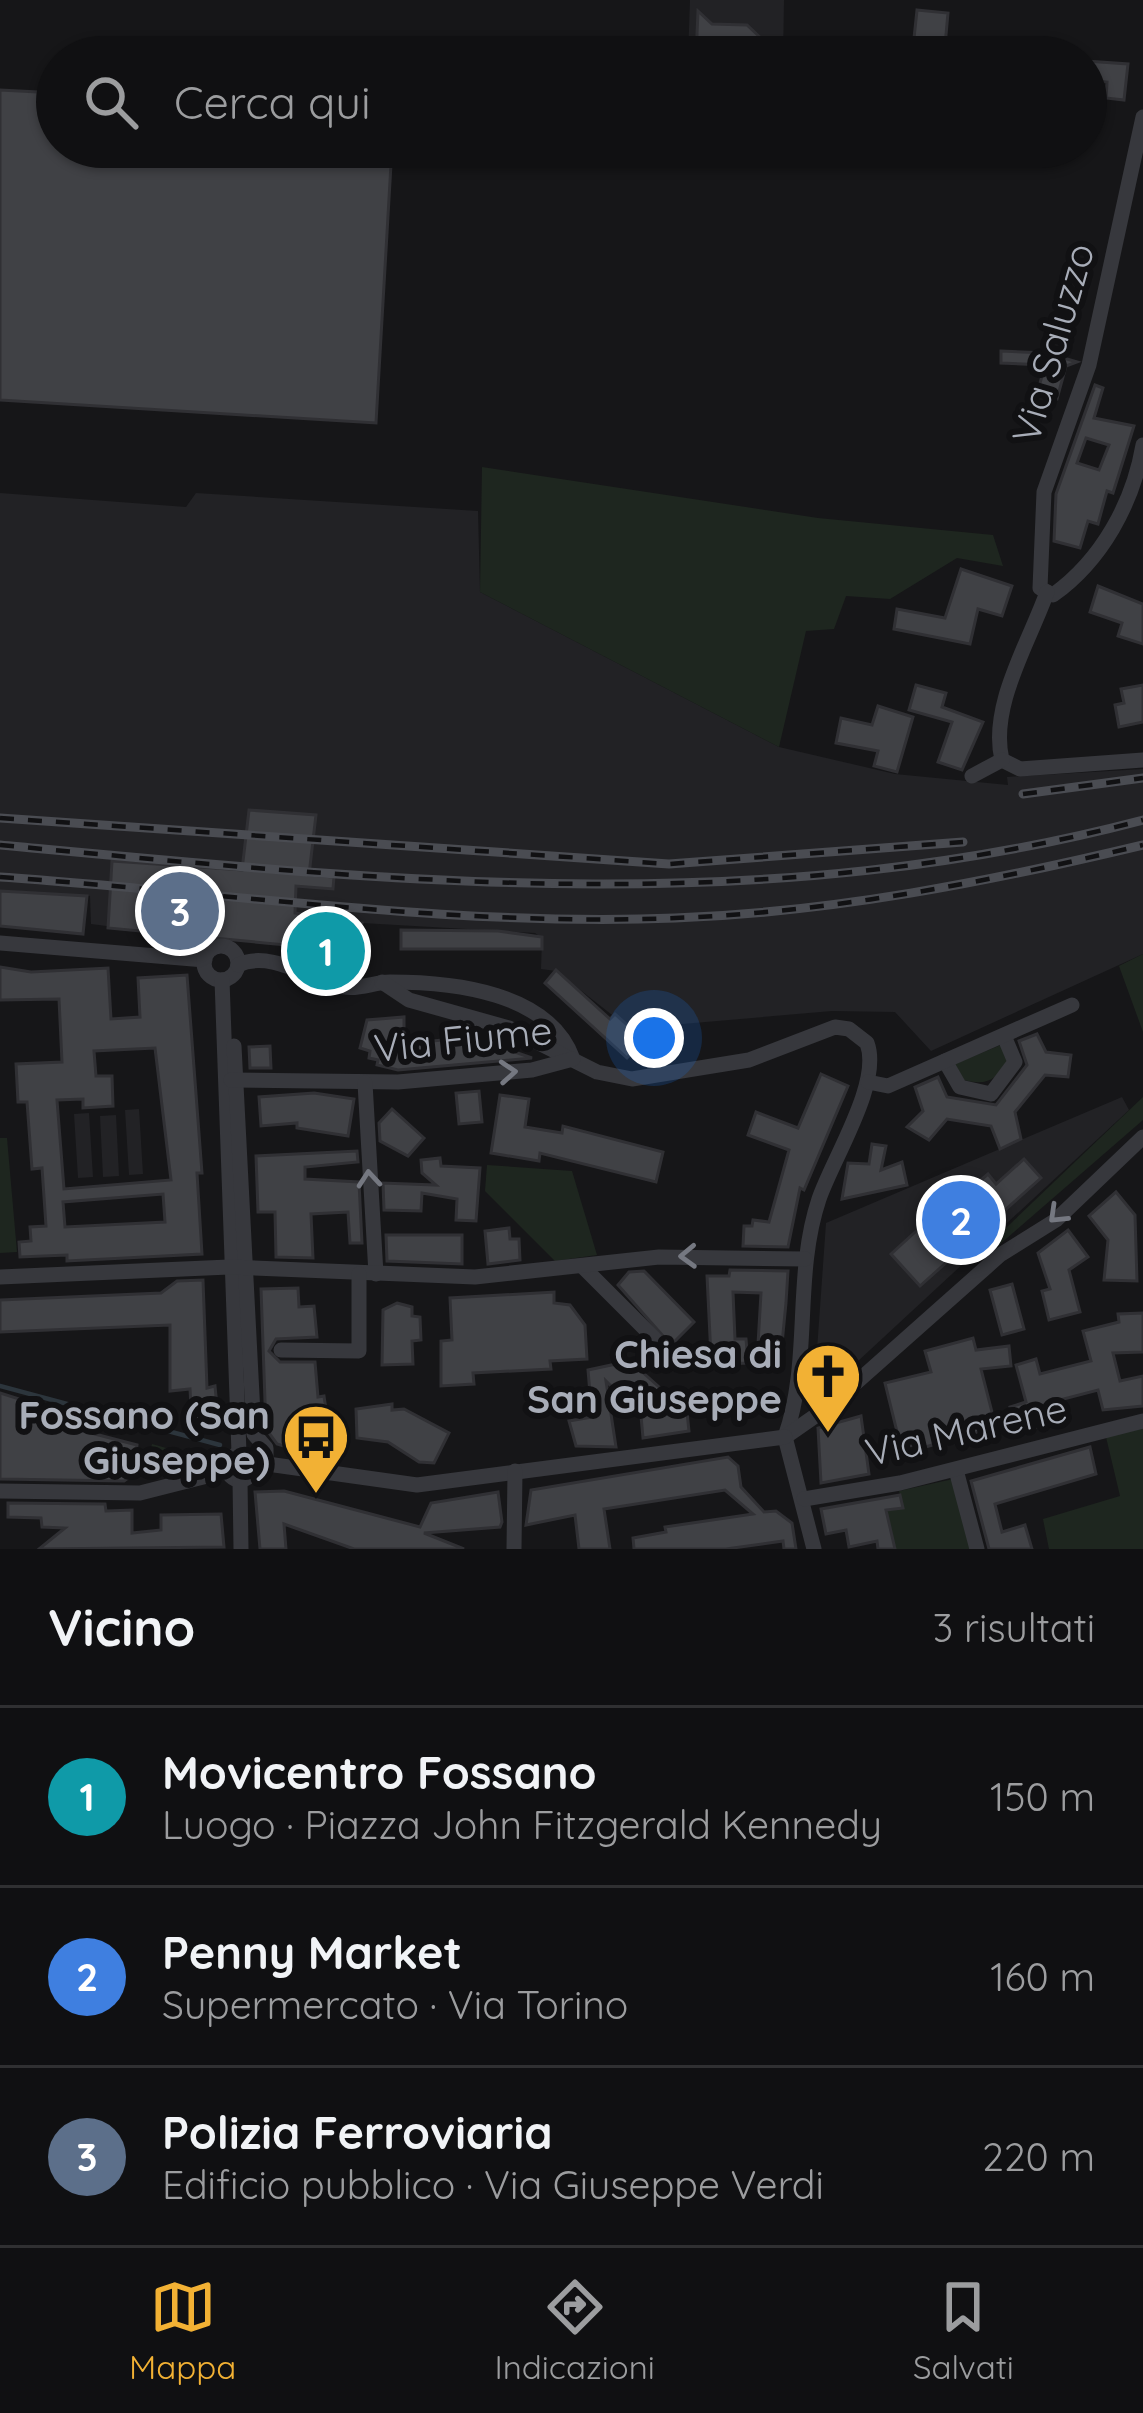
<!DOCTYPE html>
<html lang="it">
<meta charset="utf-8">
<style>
:root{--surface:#101012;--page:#1e1e20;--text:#f1f3f6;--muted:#9c9d9f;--line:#303032;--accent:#f2b134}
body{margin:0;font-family:Quicksand,sans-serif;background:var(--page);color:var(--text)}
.you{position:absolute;left:654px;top:1038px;width:42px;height:42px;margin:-30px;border:9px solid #fff;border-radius:50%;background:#1a73e8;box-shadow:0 0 0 18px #1a73e833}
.badge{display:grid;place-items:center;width:78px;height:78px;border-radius:50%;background:var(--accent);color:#fff;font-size:39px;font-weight:700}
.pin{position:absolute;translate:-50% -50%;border:6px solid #fff;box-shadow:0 3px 12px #0006}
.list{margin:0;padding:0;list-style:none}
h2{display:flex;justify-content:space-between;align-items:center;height:156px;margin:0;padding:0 48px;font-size:51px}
h2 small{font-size:39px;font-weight:400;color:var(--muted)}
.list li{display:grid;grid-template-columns:78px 1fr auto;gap:36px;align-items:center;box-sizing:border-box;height:180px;padding:0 48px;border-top:3px solid var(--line)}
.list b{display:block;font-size:45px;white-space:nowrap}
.list p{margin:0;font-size:39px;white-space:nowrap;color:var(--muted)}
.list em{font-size:39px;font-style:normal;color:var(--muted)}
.icon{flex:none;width:66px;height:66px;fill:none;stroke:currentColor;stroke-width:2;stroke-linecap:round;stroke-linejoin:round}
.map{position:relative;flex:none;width:1143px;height:1549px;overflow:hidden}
.search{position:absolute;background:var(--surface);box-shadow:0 3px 9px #0004;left:36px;right:36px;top:36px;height:132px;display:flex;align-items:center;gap:30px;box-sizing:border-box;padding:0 42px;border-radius:66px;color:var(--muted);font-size:45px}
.sheet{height:696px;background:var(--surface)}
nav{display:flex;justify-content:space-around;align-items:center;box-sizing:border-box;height:168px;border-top:3px solid var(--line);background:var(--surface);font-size:33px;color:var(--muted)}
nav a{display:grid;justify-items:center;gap:6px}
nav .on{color:var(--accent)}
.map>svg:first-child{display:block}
.built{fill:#222225}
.green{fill:#1e261f}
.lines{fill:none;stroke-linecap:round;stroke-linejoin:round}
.stream{stroke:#2c353c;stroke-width:4.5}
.building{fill:#404145;stroke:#303034;stroke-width:3;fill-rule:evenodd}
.minor{stroke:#37383d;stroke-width:15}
.rail-casing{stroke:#4a4c52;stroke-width:9}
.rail{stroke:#111113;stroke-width:4.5;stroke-dasharray:14;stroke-linecap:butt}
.oneway{stroke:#757881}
.labels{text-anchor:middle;stroke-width:12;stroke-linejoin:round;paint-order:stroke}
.street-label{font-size:39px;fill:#a8adb8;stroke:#111113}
.poi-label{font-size:39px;font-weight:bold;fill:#a8adb8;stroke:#111113;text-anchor:end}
</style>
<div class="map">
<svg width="1143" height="1549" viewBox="0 0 1143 1549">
<rect width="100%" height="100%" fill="#161618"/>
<!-- built -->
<g class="built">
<polygon points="690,0 784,0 783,57 688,57"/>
<polygon points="0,493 186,507 196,493 478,511 480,592 779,747 895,774 1008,785 1007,777 1143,769 1143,954 931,1051 895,1012 832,1011 659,1026 644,1040 556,971 541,969 542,938 535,933 362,923 282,912 278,943 168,934 91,924 90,896 0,890"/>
<polygon points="1122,1097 1129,1110 857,1362 817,1350 826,1223"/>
<polygon points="139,1109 143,1174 129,1175 125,1110"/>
<polygon points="89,1113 93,1177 78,1178 74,1114"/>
<polygon points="116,1115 119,1176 103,1177 100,1116"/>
</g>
<!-- green -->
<g class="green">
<polygon points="482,467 818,518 993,535 1003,566 957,558 890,599 846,596 834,629 806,631 779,747 480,592"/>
<polygon points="1143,954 1143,1032 1119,966"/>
<path d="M1003,1044L1009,1060C996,1080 987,1086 964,1080L955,1064Z"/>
<polygon points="1143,1097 1143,1120 991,1252 987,1246"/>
<polygon points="0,1138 7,1138 17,1252 0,1253"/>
<polygon points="487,1165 572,1171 597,1255 555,1261 485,1191"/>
<polygon points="1143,1428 1143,1549 1049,1549 1043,1519 1120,1496 1106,1437"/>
<polygon points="152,1444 205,1459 144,1478"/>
<polygon points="953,1479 972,1549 895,1549 886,1510 903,1508 899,1491"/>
</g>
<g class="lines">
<!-- stream -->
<polyline class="stream" points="0,1386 220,1445"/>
</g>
<!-- building -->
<g class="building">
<polygon points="917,10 948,13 944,57 912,57"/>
<polygon points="698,11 712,24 747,25 763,40 767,57 696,57"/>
<polygon points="1086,61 1128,64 1124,100 1106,98 1107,82 1086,80"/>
<polygon points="0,90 57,93 57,147 392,147 376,423 0,400"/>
<polygon points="1001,351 1047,353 1077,362 1066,366 1057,399 1037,394 1045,365 1001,363"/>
<path d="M1095,385L1103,388L1094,418L1134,426L1113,493L1107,491L1098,524L1088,521L1080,548L1054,541L1056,494ZM1086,438L1109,445L1099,470L1077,463Z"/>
<polygon points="961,569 1012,586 1002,616 978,609 970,644 894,629 897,609 945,618"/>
<polygon points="1098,586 1143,604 1143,644 1118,636 1122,623 1090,612"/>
<polygon points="916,685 946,693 942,707 983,722 962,770 938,762 952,722 909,710"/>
<polygon points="1143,685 1143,722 1119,727 1115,705 1124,703 1121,689"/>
<polygon points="878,706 913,717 897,772 874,766 878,751 836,743 841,718 872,725"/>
<polygon points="249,810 316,815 309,875 334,877 333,889 296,886 295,913 362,923 353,956 361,957 357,975 296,957 297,946 108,928 112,861 242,870"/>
<polygon points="0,891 87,896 83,934 0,926"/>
<polygon points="401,930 498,931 542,937 542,949 401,949"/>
<path d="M0,967L31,972L108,968L111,1019L140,1017L138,978L187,975L202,1173H197L202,1254L67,1261V1255L20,1257L19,1242L31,1241L30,1227L46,1226L42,1168L32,1169L27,1102H18L16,1064L62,1062L59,999L0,1000ZM155,1048L171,1180L64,1189L57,1100L83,1099V1108L113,1106L112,1076H96L94,1051ZM163,1194L165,1222L65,1227L63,1202Z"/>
<polygon points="556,970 610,1019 615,1014 644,1040 627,1058 545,983"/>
<polygon points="404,1017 404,1044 452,1039 452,1030 532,1058 398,1070 377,1065 378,1060 369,1058 370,1051 360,1048 367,1020"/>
<polygon points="1037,1034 1046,1052 1071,1055 1068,1077 1045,1075 1015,1112 1021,1139 1000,1149 991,1126 947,1119 929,1140 907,1127 923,1111 915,1087 938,1077 947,1097 996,1105 1027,1065 1019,1041"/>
<polygon points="270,1046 271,1068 250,1068 249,1047"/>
<polygon points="821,1074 848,1086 804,1190 800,1188 788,1247 743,1246 744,1226 752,1226 753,1220 769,1222 789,1150 748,1135 756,1112 798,1128"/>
<polygon points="479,1091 482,1122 459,1124 456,1093"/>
<polygon points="314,1093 354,1099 348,1136 297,1128 297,1123 261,1126 259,1097"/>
<polygon points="500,1095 529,1099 525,1127 562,1133 563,1126 663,1152 656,1182 540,1153 539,1161 491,1153"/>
<polygon points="392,1109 424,1138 408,1156 380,1141 379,1123"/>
<polygon points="872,1144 886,1146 881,1170 902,1162 907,1185 842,1199 848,1163 869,1164"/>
<polygon points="357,1151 358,1162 305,1167 305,1179 359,1182 362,1243 350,1243 348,1212 311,1214 313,1258 276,1257 275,1212 258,1212 256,1156"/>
<polygon points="440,1158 441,1166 480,1168 476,1221 456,1220 457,1199 422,1193 421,1211 384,1210 383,1183 436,1185 422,1173 421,1160"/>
<polygon points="1024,1159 1041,1178 920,1286 891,1254 970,1182 974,1186 988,1174 996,1184"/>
<polygon points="1116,1192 1135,1215 1137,1281 1104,1280 1108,1240 1089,1216"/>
<polygon points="509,1228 510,1239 519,1239 520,1260 488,1264 485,1231"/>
<polygon points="1068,1230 1088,1257 1069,1270 1080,1312 1049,1320 1042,1291 1050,1289 1038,1253"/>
<polygon points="386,1235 462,1235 462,1264 387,1261"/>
<polygon points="730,1270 788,1271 786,1303 782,1344 758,1344 761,1293 733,1292 735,1339 746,1339 748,1363 724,1364 723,1356 711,1357 707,1276 729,1276"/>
<polygon points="644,1271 694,1322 671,1345 618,1285 629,1272"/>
<polygon points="203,1280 207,1388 215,1386 218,1416 205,1417 204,1424 192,1425 190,1389 170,1391 170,1325 0,1332 0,1300 161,1293 177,1281"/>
<polygon points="1012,1284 1024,1329 1002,1335 990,1290"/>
<polygon points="298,1288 299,1307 314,1306 317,1337 276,1339 269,1351 280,1362 315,1362 318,1397 324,1396 327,1416 302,1418 290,1448 277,1444 266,1429 261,1289"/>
<polygon points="554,1292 554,1303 570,1305 585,1325 587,1359 550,1361 551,1369 473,1373 474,1384 441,1386 441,1341 452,1340 450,1298"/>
<polygon points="397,1303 412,1307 412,1316 420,1317 421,1340 412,1341 413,1364 382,1365 383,1310"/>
<polygon points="1143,1313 1143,1352 1113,1353 1120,1381 1143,1376 1143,1406 1103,1410 1098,1390 1048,1403 1053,1423 1018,1433 1010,1407 1026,1402 1016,1365 1036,1359 1040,1374 1091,1361 1083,1331 1119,1322 1118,1314"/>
<polygon points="973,1338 976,1350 1009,1346 1011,1366 981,1369 994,1420 981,1424 983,1431 918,1449 917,1444 901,1448 885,1383 931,1372 925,1351"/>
<polygon points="630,1361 687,1412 689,1431 643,1438 641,1416 606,1381 616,1447 576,1446 569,1421 592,1417 588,1370"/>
<polygon points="0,1393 95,1423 95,1434 137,1445 134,1474 124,1481 0,1479"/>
<polygon points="392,1404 392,1410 404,1409 449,1433 434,1463 419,1462 388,1442 357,1438 356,1409"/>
<polygon points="861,1416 869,1474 821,1483 818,1428"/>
<polygon points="1090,1447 1096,1474 995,1504 1002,1532 1025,1525 1032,1549 989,1549 971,1481"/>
<polygon points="728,1457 738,1466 741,1487 764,1512 776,1511 792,1523 796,1549 784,1549 783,1541 726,1549 634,1549 633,1538 666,1532 665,1527 753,1514 725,1490 604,1509 610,1549 579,1549 575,1515 526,1525 531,1490"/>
<polygon points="284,1491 420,1527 431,1503 498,1492 502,1522 500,1527 424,1533 464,1549 354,1549 284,1524 286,1549 260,1549 255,1492"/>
<polygon points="900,1495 903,1508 886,1510 895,1549 878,1549 877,1541 849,1547 846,1530 826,1534 821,1509"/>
<polygon points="8,1503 105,1504 106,1511 132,1510 132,1533 161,1530 161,1515 221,1514 224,1547 39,1549 65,1528 42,1527 41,1518 8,1517"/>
</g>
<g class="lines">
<!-- minor -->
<g class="minor">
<path d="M1143,117L1089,365L1044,492L1040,588L1053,595C1102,560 1133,503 1143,445"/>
<path d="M1047,592C1029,643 989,706 1002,760L1020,769L1143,760"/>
<polyline points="972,776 1002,760"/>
<polyline points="0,943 205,960"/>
<circle cx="221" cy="963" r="17"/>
<path d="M238,965C271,949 312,981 344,987C360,990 374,982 390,982C453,982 549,992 573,1059"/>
<polyline points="222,980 239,1453"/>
<path d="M382,982L409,1000L509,1028L597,1072L632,1079L749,1060L835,1027L849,1029L867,1043C882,1083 833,1158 819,1199C793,1277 812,1360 785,1437"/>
<polyline points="234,1046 254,1434 266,1448 266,1463"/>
<polyline points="945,1061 960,1087 991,1094 1015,1062 1004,1036"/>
<polyline points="231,1080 398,1082 532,1070 573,1059"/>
<polyline points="868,1082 888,1086 1072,1005"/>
<polyline points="365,1083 376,1274"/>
<polyline points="582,1266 655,1339"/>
<polyline points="0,1277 229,1267 475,1277 659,1257 805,1259"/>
<polyline points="281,1350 359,1351 359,1274"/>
<polyline points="785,1437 831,1405 1000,1255 1056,1220 1143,1137"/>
<polyline points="785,1437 814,1549"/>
<circle cx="240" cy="1467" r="13"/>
<polyline points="253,1462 417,1485 785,1437"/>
<polyline points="956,1470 977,1549"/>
<polyline points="240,1480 241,1549"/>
<polyline points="0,1491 140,1493 227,1471"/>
<polyline points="804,1499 900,1483 1143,1421"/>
<polyline points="514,1549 515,1471"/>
</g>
<defs>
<g id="rail">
<polyline points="1023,794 1143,778"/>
<polyline points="0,818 669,864 963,842"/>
<path d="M0,845C389,881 758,921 1143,820"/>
<path d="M0,877C222,892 453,927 675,918C834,912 988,882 1143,845"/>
</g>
</defs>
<!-- rail casing -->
<use href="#rail" class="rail-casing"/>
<!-- rail -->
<use href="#rail" class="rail"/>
</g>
<!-- one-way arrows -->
<defs><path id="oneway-chevron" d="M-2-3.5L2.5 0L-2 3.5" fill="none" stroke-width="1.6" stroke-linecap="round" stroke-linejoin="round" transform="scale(3)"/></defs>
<g class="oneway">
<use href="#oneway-chevron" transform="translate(508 1072) rotate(-4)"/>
<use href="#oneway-chevron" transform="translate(369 1179) rotate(-95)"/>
<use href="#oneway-chevron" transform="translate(1057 1215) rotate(136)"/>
<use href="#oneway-chevron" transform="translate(688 1256) rotate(178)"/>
</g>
<!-- icons -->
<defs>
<symbol id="church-pin" viewBox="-11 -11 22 30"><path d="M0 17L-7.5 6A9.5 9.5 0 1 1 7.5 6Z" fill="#f2b134" stroke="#111113"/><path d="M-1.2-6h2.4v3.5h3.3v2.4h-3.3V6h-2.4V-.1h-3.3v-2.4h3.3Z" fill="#111"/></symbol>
<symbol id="bus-pin" viewBox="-11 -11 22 30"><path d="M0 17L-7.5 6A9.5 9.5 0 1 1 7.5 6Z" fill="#f2b134" stroke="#111113"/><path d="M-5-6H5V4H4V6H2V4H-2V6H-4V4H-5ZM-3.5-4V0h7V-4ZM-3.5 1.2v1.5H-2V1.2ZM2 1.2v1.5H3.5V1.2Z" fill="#111"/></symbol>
</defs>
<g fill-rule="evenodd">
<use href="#church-pin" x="790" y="1338" width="76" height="104"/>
<use href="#bus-pin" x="278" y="1399" width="76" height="104"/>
</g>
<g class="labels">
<!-- street labels -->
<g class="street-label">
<text transform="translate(1053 343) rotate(-74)" y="14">Via Saluzzo</text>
<text transform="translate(463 1039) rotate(-6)" y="14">Via Fiume</text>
<text transform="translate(966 1430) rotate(-13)" y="14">Via Marene</text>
</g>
<!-- poi labels -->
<g class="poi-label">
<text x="782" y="1368">Chiesa di<tspan x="782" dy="45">San Giuseppe</tspan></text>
<text x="270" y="1429">Fossano (San<tspan x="270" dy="45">Giuseppe)</tspan></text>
</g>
</g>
</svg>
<div class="you"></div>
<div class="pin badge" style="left:326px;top:951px;background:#0f9aa8">1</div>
<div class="pin badge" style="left:961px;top:1220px;background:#3f7fe0">2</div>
<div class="pin badge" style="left:180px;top:911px;background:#5c6f8a">3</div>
<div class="search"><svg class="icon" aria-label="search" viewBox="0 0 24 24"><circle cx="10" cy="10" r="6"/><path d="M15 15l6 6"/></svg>Cerca qui</div>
</div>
<section class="sheet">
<h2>Vicino<small>3 risultati</small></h2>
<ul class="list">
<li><span class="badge" style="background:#0f9aa8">1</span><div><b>Movicentro Fossano</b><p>Luogo · Piazza John Fitzgerald Kennedy</p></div><em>150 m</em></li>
<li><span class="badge" style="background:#3f7fe0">2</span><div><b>Penny Market</b><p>Supermercato · Via Torino</p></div><em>160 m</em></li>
<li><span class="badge" style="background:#5c6f8a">3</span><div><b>Polizia Ferroviaria</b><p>Edificio pubblico · Via Giuseppe Verdi</p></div><em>220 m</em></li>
</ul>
</section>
<nav>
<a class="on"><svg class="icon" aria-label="map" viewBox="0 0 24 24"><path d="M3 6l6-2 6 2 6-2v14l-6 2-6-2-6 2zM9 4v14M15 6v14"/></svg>Mappa</a>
<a><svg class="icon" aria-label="directions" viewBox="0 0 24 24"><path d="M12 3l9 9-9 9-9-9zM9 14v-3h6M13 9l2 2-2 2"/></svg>Indicazioni</a>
<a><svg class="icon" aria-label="saved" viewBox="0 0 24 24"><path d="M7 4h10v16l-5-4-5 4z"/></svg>Salvati</a>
</nav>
